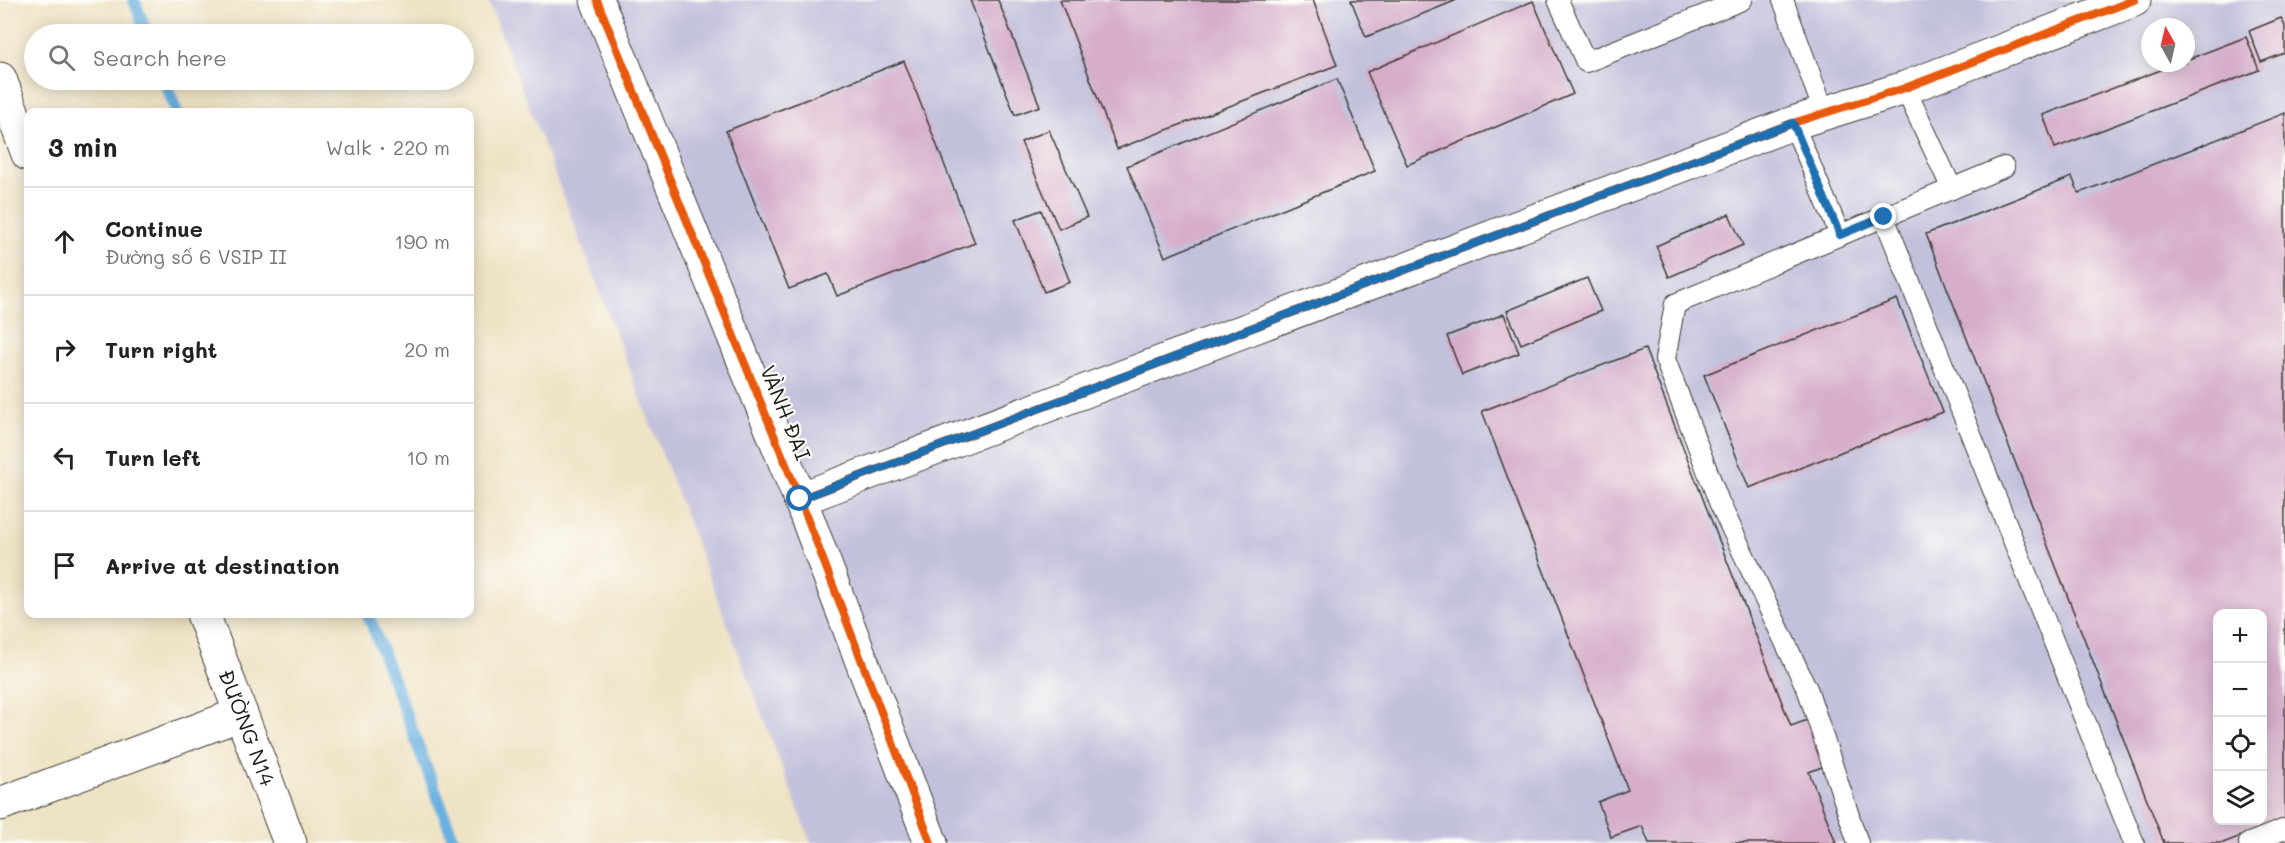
<!DOCTYPE html>
<meta charset="utf-8">
<style>
:root{--surface:#fff;--page:#f6f6f6;--text:#222;--muted:#767676;--line:#e0e0e0}
body{margin:0;font-family:Mali,sans-serif;background:var(--page);color:var(--text)}
.controls{position:absolute;right:18px;bottom:18px;display:grid;overflow:hidden;border-radius:12px;box-shadow:0 3px 15px #0003}
.controls button{width:54px;height:54px;display:grid;place-items:center;padding:0;border:0;border-bottom:2px solid var(--line);background:var(--surface);color:var(--text);font:30px sans-serif}
.compass{position:absolute;left:2141px;top:18px;width:54px;height:54px;border-radius:50%;background:var(--surface);box-shadow:0 3px 15px #0003;rotate:352deg}
.stop{position:absolute;width:18px;height:18px;margin:-14px;border:4px solid #1f6fb2;border-radius:50%;background:#fff}
.stop.end{background:#1f6fb2;border-color:#fff;box-shadow:0 2px 6px #0008}
.list{margin:0;padding:0;list-style:none}
h2{display:flex;justify-content:space-between;align-items:center;height:78px;margin:0;padding:0 24px;font-size:26px}
h2 small{font-size:20px;font-weight:400;color:var(--muted)}
.list li{display:grid;grid-template-columns:39px 1fr auto;gap:18px;align-items:center;box-sizing:border-box;height:108px;padding:0 24px;border-top:2px solid var(--line)}
.list b{display:block;font-size:22px;white-space:nowrap}
.list p{margin:0;font-size:20px;white-space:nowrap;color:var(--muted)}
.list em{font-size:20px;font-style:normal;color:var(--muted)}
.icon{flex:none;width:33px;height:33px;fill:none;stroke:currentColor;stroke-width:2;stroke-linecap:round;stroke-linejoin:round}
.map{position:relative;flex:none;width:2285px;height:843px;overflow:hidden}
.search{position:absolute;background:var(--surface);box-shadow:0 3px 15px #0003;left:24px;top:24px;width:450px;height:66px;display:flex;align-items:center;gap:15px;box-sizing:border-box;padding:0 21px;border-radius:33px;color:var(--muted);font-size:22px}
.panel{position:absolute;background:var(--surface);box-shadow:0 3px 15px #0003;left:24px;top:108px;width:450px;height:510px;border-radius:12px}
.map>svg:first-child{display:block}
.industrial{fill:#c2c1dc;fill-rule:evenodd}
.lines{fill:none;stroke-linecap:round;stroke-linejoin:round}
.stream{stroke:#69b0e0;stroke-width:12}
.building{fill:#d6aecb;fill-rule:evenodd}
.service-casing{stroke:#3c3a35;stroke-width:22}
.minor-casing{stroke:#3c3a35;stroke-width:35}
.service{stroke:#fff;stroke-width:20}
.minor{stroke:#fff;stroke-width:33}
.cycleway-casing{stroke:#fdfcf7;stroke-width:11}
.cycleway{stroke:#e8590c;stroke-width:8}
.route{stroke:#1f6fb2;stroke-width:8}
.labels{text-anchor:middle;stroke-width:4.5;stroke-linejoin:round;paint-order:stroke}
.street-label{font-size:21px;fill:#1c1c1c;stroke:#fdfcf7}
</style>
<div class="map">
<svg width="2285" height="843" viewBox="0 0 2285 843">
<rect width="100%" height="100%" fill="#fdfcf7"/>
<filter id="ink" filterUnits="userSpaceOnUse"><feTurbulence type="fractalNoise" baseFrequency=".0167" numOctaves="2"/><feDisplacementMap in="SourceGraphic" scale="12" xChannelSelector="R" yChannelSelector="G"/><feConvolveMatrix kernelMatrix="1 2 1 2 8 2 1 2 1" color-interpolation-filters="sRGB"/></filter>
<filter id="wash" filterUnits="userSpaceOnUse"><feTurbulence type="fractalNoise" baseFrequency=".008" numOctaves="4" result="noise"/><feDisplacementMap in="SourceGraphic" scale="24" xChannelSelector="R" yChannelSelector="G"/><feGaussianBlur stdDeviation="1.35" result="paint"/><feColorMatrix in="noise" values="0 0 0 0 0 0 0 0 0 0 0 0 0 0 0 0 0 1.4 0 .05"/><feComposite in="paint" operator="in"/></filter>
<g filter="url(#wash)">
<rect width="100%" height="100%" fill="#efe3c5"/>
<!-- industrial -->
<path class="industrial" d="M488,0H2285V843H811ZM2150,27H2186V63H2150ZM2218,614H2262V820H2218Z"/>
<g class="lines">
<!-- stream -->
<g class="stream">
<polyline points="134,0 147,34"/>
<polyline points="164,80 177,112"/>
<polyline points="368,614 455,843"/>
</g>
</g>
<g id="blocks">
<!-- building -->
<g class="building">
<polygon points="970,0 998,0 1040,106 1015,115"/>
<polygon points="1060,0 1313,0 1337,65 1117,149"/>
<polygon points="1351,0 1457,0 1366,37"/>
<polygon points="1533,1 1573,94 1407,165 1367,72"/>
<polygon points="2281,18 2285,26 2285,53 2261,62 2249,31"/>
<polygon points="2246,37 2259,70 2055,148 2043,115 2179,63 2186,63 2186,60"/>
<polygon points="904,61 975,243 837,296 828,274 789,289 726,131"/>
<polygon points="1337,79 1375,171 1165,257 1127,166"/>
<path d="M2285,113V819L2223,843H2164L1926,234L2072,177L2079,193ZM2218,614H2262V820H2218Z"/>
<polygon points="1049,130 1087,217 1059,229 1021,142"/>
<polygon points="1041,210 1070,282 1044,292 1015,220"/>
<polygon points="1729,214 1743,245 1669,277 1656,246"/>
<polygon points="1587,278 1601,311 1521,344 1507,311"/>
<polygon points="1897,299 1943,412 1749,488 1704,375"/>
<polygon points="1504,314 1519,353 1462,375 1447,336"/>
<polygon points="1645,349 1791,726 1810,719 1827,765 1809,772 1836,843 1649,843 1642,826 1611,837 1598,802 1628,790 1482,411"/>
</g>
</g>
</g>
<g filter="url(#ink)">
<use href="#blocks" fill-opacity="0" stroke="#3c3a35" stroke-width="1.5"/>
<g class="lines">
<defs>
<g id="service">
<polyline points="1558,0 1586,62 1742,0"/>
<polyline points="1783,0 1824,112"/>
<polyline points="1905,88 1952,189"/>
<polyline points="1793,123 1840,235"/>
<polyline points="1884,217 2134,843"/>
<polyline points="1858,843 1808,691 1719,502 1665,359 1675,304 2004,167"/>
<polyline points="2249,843 2285,829"/>
</g>
<g id="minor">
<polyline points="597,0 800,499 931,843"/>
<polyline points="0,79 28,154"/>
<polyline points="800,499 1793,123 1905,88 2134,0"/>
<path id="s1" d="M203,614L290,843"/>
<polyline points="0,804 241,714"/>
</g>
</defs>
<!-- service casing -->
<use href="#service" class="service-casing"/>
<!-- minor casing -->
<use href="#minor" class="minor-casing"/>
<!-- service -->
<use href="#service" class="service"/>
<!-- minor -->
<use href="#minor" class="minor"/>
<defs>
<g id="cycleway">
<polyline points="597,0 800,499 931,843"/>
<polyline points="800,499 1793,123 1905,88 2134,0"/>
</g>
</defs>
<!-- cycleway casing -->
<use href="#cycleway" class="cycleway-casing"/>
<!-- cycleway -->
<use href="#cycleway" class="cycleway"/>
</g>
</g>
<g class="lines" filter="url(#ink)">
<!-- route -->
<polyline class="route" points="800,499 1793,123 1840,235 1884,217"/>
</g>
<g class="labels">
<!-- street labels -->
<g class="street-label">
<text transform="translate(785 413) rotate(68)" y="7">VÀNH ĐAI</text>
<text dy="7" stroke="none"><textPath href="#s1" startOffset="122">ĐƯỜNG N14</textPath></text>
</g>
</g>
</svg>
<div class="controls">
<button>+</button>
<button>−</button>
<button><svg class="icon" aria-label="locate" viewBox="0 0 24 24"><circle cx="12" cy="12" r="6"/><path d="M12 2v4M12 18v4M2 12h4M18 12h4"/></svg></button>
<button><svg class="icon" aria-label="layers" viewBox="0 0 24 24"><path d="M12 4l9 5-9 5-9-5zM3 14l9 5 9-5"/></svg></button>
</div>
<svg class="compass" viewBox="-18 -18 36 36"><path d="M0-13l5 13h-10z" fill="#e53935"/><path d="M0 13l5-13h-10z" fill="#767676"/></svg>
<div class="stop" style="left:800px;top:499px"></div>
<div class="stop end" style="left:1884px;top:217px"></div>
<div class="search"><svg class="icon" aria-label="search" viewBox="0 0 24 24"><circle cx="10" cy="10" r="6"/><path d="M15 15l6 6"/></svg>Search here</div>
<section class="panel">
<h2>3 min<small>Walk · 220 m</small></h2>
<ul class="list">
<li><svg class="icon" aria-label="ahead" viewBox="0 0 24 24"><path d="M12 20V5M6 11l6-6 6 6"/></svg><div><b>Continue</b><p>Đường số 6 VSIP II</p></div><em>190 m</em></li>
<li><svg class="icon" aria-label="right" viewBox="0 0 24 24"><path d="M7 20v-9h11M14 6l5 5-5 5"/></svg><div><b>Turn right</b></div><em>20 m</em></li>
<li><svg class="icon" aria-label="left" viewBox="0 0 24 24"><path d="M17 20v-9H6M10 6l-5 5 5 5"/></svg><div><b>Turn left</b></div><em>10 m</em></li>
<li><svg class="icon" aria-label="arrive" viewBox="0 0 24 24"><path d="M6 21V4h12l-3 4 3 4H6"/></svg><div><b>Arrive at destination</b></div></li>
</ul>
</section>
</div>
